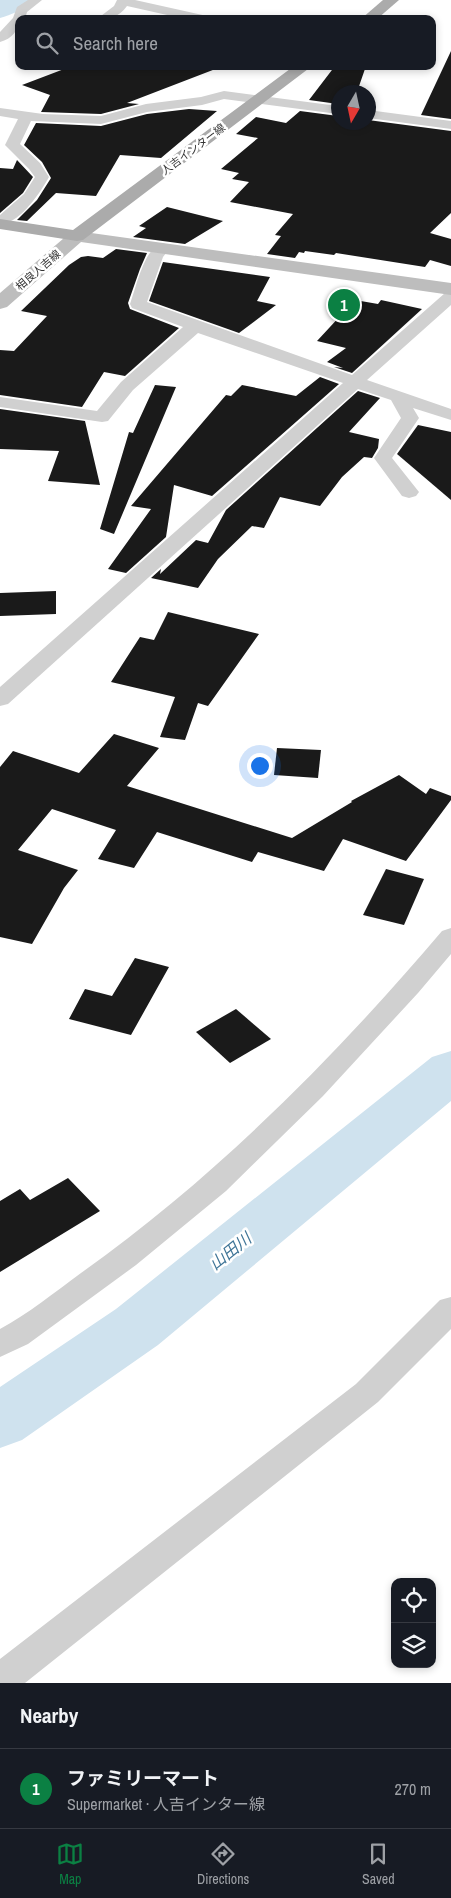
<!DOCTYPE html>
<meta charset="utf-8">
<style>
:root{--surface:#171b24;--page:#20242c;--text:#f1f3f6;--muted:#9ea1a6;--line:#363941;--accent:#0b8043}
body{margin:0;font-family:"Archivo Narrow","Noto Sans JP",sans-serif;background:var(--page);color:var(--text)}
.controls{position:absolute;right:15px;bottom:15px;display:grid;overflow:hidden;border-radius:10px;box-shadow:0 2px 8px #0003}
.controls button{width:45px;height:45px;display:grid;place-items:center;padding:0;border:0;border-bottom:1px solid var(--line);background:var(--surface);color:var(--text);font:25px sans-serif}
.compass{position:absolute;left:331px;top:85px;width:45px;height:45px;border-radius:50%;background:var(--surface);box-shadow:0 2px 8px #0003;rotate:189deg}
.you{position:absolute;left:259px;top:765px;width:18px;height:18px;margin:-12px;border:4px solid #fff;border-radius:50%;background:#1a73e8;box-shadow:0 0 0 8px #1a73e833}
.badge{display:grid;place-items:center;width:32px;height:32px;border-radius:50%;background:var(--accent);color:#fff;font-size:16px;font-weight:700}
.pin{position:absolute;translate:-50% -50%;border:2px solid #fff;box-shadow:0 1px 5px #0006}
.list{margin:0;padding:0;list-style:none}
h2{display:flex;justify-content:space-between;align-items:center;height:65px;margin:0;padding:0 20px;font-size:21px}
h2 small{font-size:16px;font-weight:400;color:var(--muted)}
.list li{display:grid;grid-template-columns:32px 1fr auto;gap:15px;align-items:center;box-sizing:border-box;height:80px;padding:0 20px;border-top:1px solid var(--line)}
.list b{display:block;font-size:19px;white-space:nowrap}
.list p{margin:0;font-size:16px;white-space:nowrap;color:var(--muted)}
.list em{font-size:16px;font-style:normal;color:var(--muted)}
.icon{flex:none;width:28px;height:28px;fill:none;stroke:currentColor;stroke-width:2;stroke-linecap:round;stroke-linejoin:round}
.map{position:relative;flex:none;width:451px;height:1683px;overflow:hidden}
.search{position:absolute;background:var(--surface);box-shadow:0 2px 8px #0003;left:15px;right:15px;top:15px;height:55px;display:flex;align-items:center;gap:12px;box-sizing:border-box;padding:0 18px;border-radius:10px;color:var(--muted);font-size:19px}
.sheet{height:145px;background:var(--surface)}
nav{display:flex;justify-content:space-around;align-items:center;box-sizing:border-box;height:70px;border-top:1px solid var(--line);background:var(--surface);font-size:14px;color:var(--muted)}
nav a{display:grid;justify-items:center;gap:2px}
nav .on{color:var(--accent)}
.map>svg:first-child{display:block}
.lines{fill:none;stroke-linecap:round;stroke-linejoin:round}
.river{fill:#cfe2ee;fill-rule:evenodd}
.building{fill:#1a1a1a}
.street{fill:#d0d0d0;fill-rule:evenodd}
.secondary{fill:#bdbdbd;fill-rule:evenodd}
.primary{fill:#ababab;fill-rule:evenodd}
.labels{text-anchor:middle;stroke-width:5;stroke-linejoin:round;paint-order:stroke}
.far-street-label{font-size:11px;fill:#333;stroke:#fff}
.near-water-label{font-size:16px;font-style:italic;fill:#3f7597;stroke:#fff}
</style>
<div class="map">
<svg width="451" height="1683" viewBox="0 0 451 1683">
<rect width="100%" height="100%" fill="#fff"/>
<g class="lines">
<!-- river -->
<g class="river">
<path d="M0,0H30C24,10 11,15 0,18Z"/>
<polygon points="451,1051 451,1101 158,1345 22,1440 0,1448 0,1387 116,1309 432,1057"/>
</g>
</g>
<!-- building -->
<g class="building">
<polygon points="451,51 451,119 421,115"/>
<polygon points="72,66 217,66 218,68 127,103 139,104 101,114 41,112 50,95 22,85"/>
<polygon points="335,66 366,66 357,92 338,92 338,104 309,100"/>
<polygon points="189,109 217,111 161,158 120,155 96,196 56,193 27,221 17,220 37,200 51,178 42,162 24,145 36,123 101,126 147,114"/>
<polygon points="300,111 338,116 338,122 368,122 368,120 451,131 451,213 430,233 451,239 451,266 430,260 425,267 336,253 334,255 305,251 304,253 299,252 295,258 267,254 281,236 275,235 293,214 230,202 249,182 232,179 239,173 221,169 258,138 236,134 256,117 286,123"/>
<polygon points="17,160 33,177 23,193 0,213 0,168 13,169"/>
<polygon points="167,207 223,221 185,244 133,237 146,228 139,226"/>
<polygon points="116,249 147,253 140,269 128,303 130,309 179,328 125,376 104,372 82,407 0,395 0,350 14,351 47,316 21,311 69,265 81,257 88,256 103,258"/>
<polygon points="163,262 270,277 257,301 276,305 239,333 149,301"/>
<polygon points="355,300 378,304 381,300 422,309 352,373 334,367 343,368 327,362 346,348 317,341"/>
<polygon points="320,377 339,384 212,496 174,485 166,537 126,573 108,569 151,509 131,506 226,395 231,396 242,385 296,396"/>
<polygon points="155,385 176,387 114,534 100,529 129,432 133,433"/>
<polygon points="358,391 380,398 349,432 379,439 378,448 372,458 364,457 342,477 320,506 280,497 264,528 252,526 218,559 198,588 151,578 161,569 160,574 196,540 208,543 226,510"/>
<polygon points="0,409 85,421 100,485 48,481 59,451 0,449"/>
<polygon points="418,425 451,432 451,500 397,454"/>
<polygon points="56,591 56,614 0,616 0,593"/>
<polygon points="168,612 259,634 208,706 198,703 185,740 160,737 175,697 111,682 140,637 154,640"/>
<polygon points="114,734 159,748 127,786 292,838 352,802 351,801 399,775 426,794 430,788 451,796 451,800 406,861 343,839 324,871 258,852 252,862 157,832 134,868 98,859 116,830 52,809 18,850 78,870 64,888 32,944 0,937 0,767 13,751 79,773"/>
<polygon points="277,748 321,750 318,778 274,775"/>
<polygon points="386,869 424,879 404,925 363,915"/>
<polygon points="135,958 169,967 131,1035 69,1019 85,989 112,996"/>
<polygon points="236,1009 271,1039 230,1063 196,1032"/>
<polygon points="68,1178 100,1211 0,1272 0,1201 20,1189 30,1200"/>
</g>
<g class="lines">
<!-- street -->
<g class="street">
<path d="M28,0H42L27,12L25,19H19C19,30 12,39 0,42V32L13,18L17,7Z"/>
<path d="M117,0H135L207,16L209,19H185L127,6C119,17 110,19 97,19L114,6Z"/>
<path d="M224,91L338,106V114L224,99L202,105L147,112L101,124L31,121L20,144L40,163L49,177C42,190 18,227 0,223V215L24,194L35,177L29,169L5,145L18,119L0,116V108L43,114L101,116L146,104L201,97Z"/>
<polygon points="368,110 451,121 451,129 368,118"/>
<path d="M162,243L168,245L170,248L163,257L147,302L352,375L445,293L451,291V305L367,380L451,409V420L413,408L419,418L392,458L419,492L416,496L409,498L402,496L374,458L401,418L391,400L358,389L8,704L0,706V687L343,383L198,333L133,390L108,421L102,422L0,407V397L97,411L121,382L183,327L132,308L130,304C136,288 144,248 162,243Z"/>
<path d="M451,928V954L418,993L323,1096L226,1191L136,1265L28,1344L0,1357V1329C28,1314 55,1292 81,1273C216,1177 335,1057 442,931Z"/>
<polygon points="451,1297 451,1329 378,1402 25,1683 0,1683 0,1659 356,1384 440,1300"/>
</g>
<!-- secondary -->
<polygon class="secondary" points="77,231 451,283 451,295 81,242 7,307 0,309 0,293 71,232"/>
<!-- primary -->
<g class="primary">
<polygon points="383,0 399,0 377,19 361,19"/>
<polygon points="294,66 312,66 83,240 77,241 0,229 0,219 73,230"/>
</g>
</g>
<g class="labels">
<!-- far-street labels -->
<g class="far-street-label">
<text transform="translate(193 149) rotate(-37)" y="4">人吉インター線</text>
<text transform="translate(38 270) rotate(-41)" y="4">相良人吉線</text>
</g>
<!-- near-water labels -->
<g class="near-water-label">
<text transform="translate(230 1251) rotate(-39)" y="6">山田川</text>
</g>
</g>
</svg>
<div class="controls">
<button><svg class="icon" aria-label="locate" viewBox="0 0 24 24"><circle cx="12" cy="12" r="6"/><path d="M12 2v4M12 18v4M2 12h4M18 12h4"/></svg></button>
<button><svg class="icon" aria-label="layers" viewBox="0 0 24 24"><path d="M12 4l9 5-9 5-9-5zM3 14l9 5 9-5"/></svg></button>
</div>
<svg class="compass" viewBox="-18 -18 36 36"><path d="M0-13l5 13h-10z" fill="#e53935"/><path d="M0 13l5-13h-10z" fill="#9ea1a6"/></svg>
<div class="you"></div>
<div class="pin badge" style="left:344px;top:305px">1</div>
<div class="search"><svg class="icon" aria-label="search" viewBox="0 0 24 24"><circle cx="10" cy="10" r="6"/><path d="M15 15l6 6"/></svg>Search here</div>
</div>
<section class="sheet">
<h2>Nearby<small></small></h2>
<ul class="list">
<li><span class="badge">1</span><div><b>ファミリーマート</b><p>Supermarket · 人吉インター線</p></div><em>270 m</em></li>
</ul>
</section>
<nav>
<a class="on"><svg class="icon" aria-label="map" viewBox="0 0 24 24"><path d="M3 6l6-2 6 2 6-2v14l-6 2-6-2-6 2zM9 4v14M15 6v14"/></svg>Map</a>
<a><svg class="icon" aria-label="directions" viewBox="0 0 24 24"><path d="M12 3l9 9-9 9-9-9zM9 14v-3h6M13 9l2 2-2 2"/></svg>Directions</a>
<a><svg class="icon" aria-label="saved" viewBox="0 0 24 24"><path d="M7 4h10v16l-5-4-5 4z"/></svg>Saved</a>
</nav>
